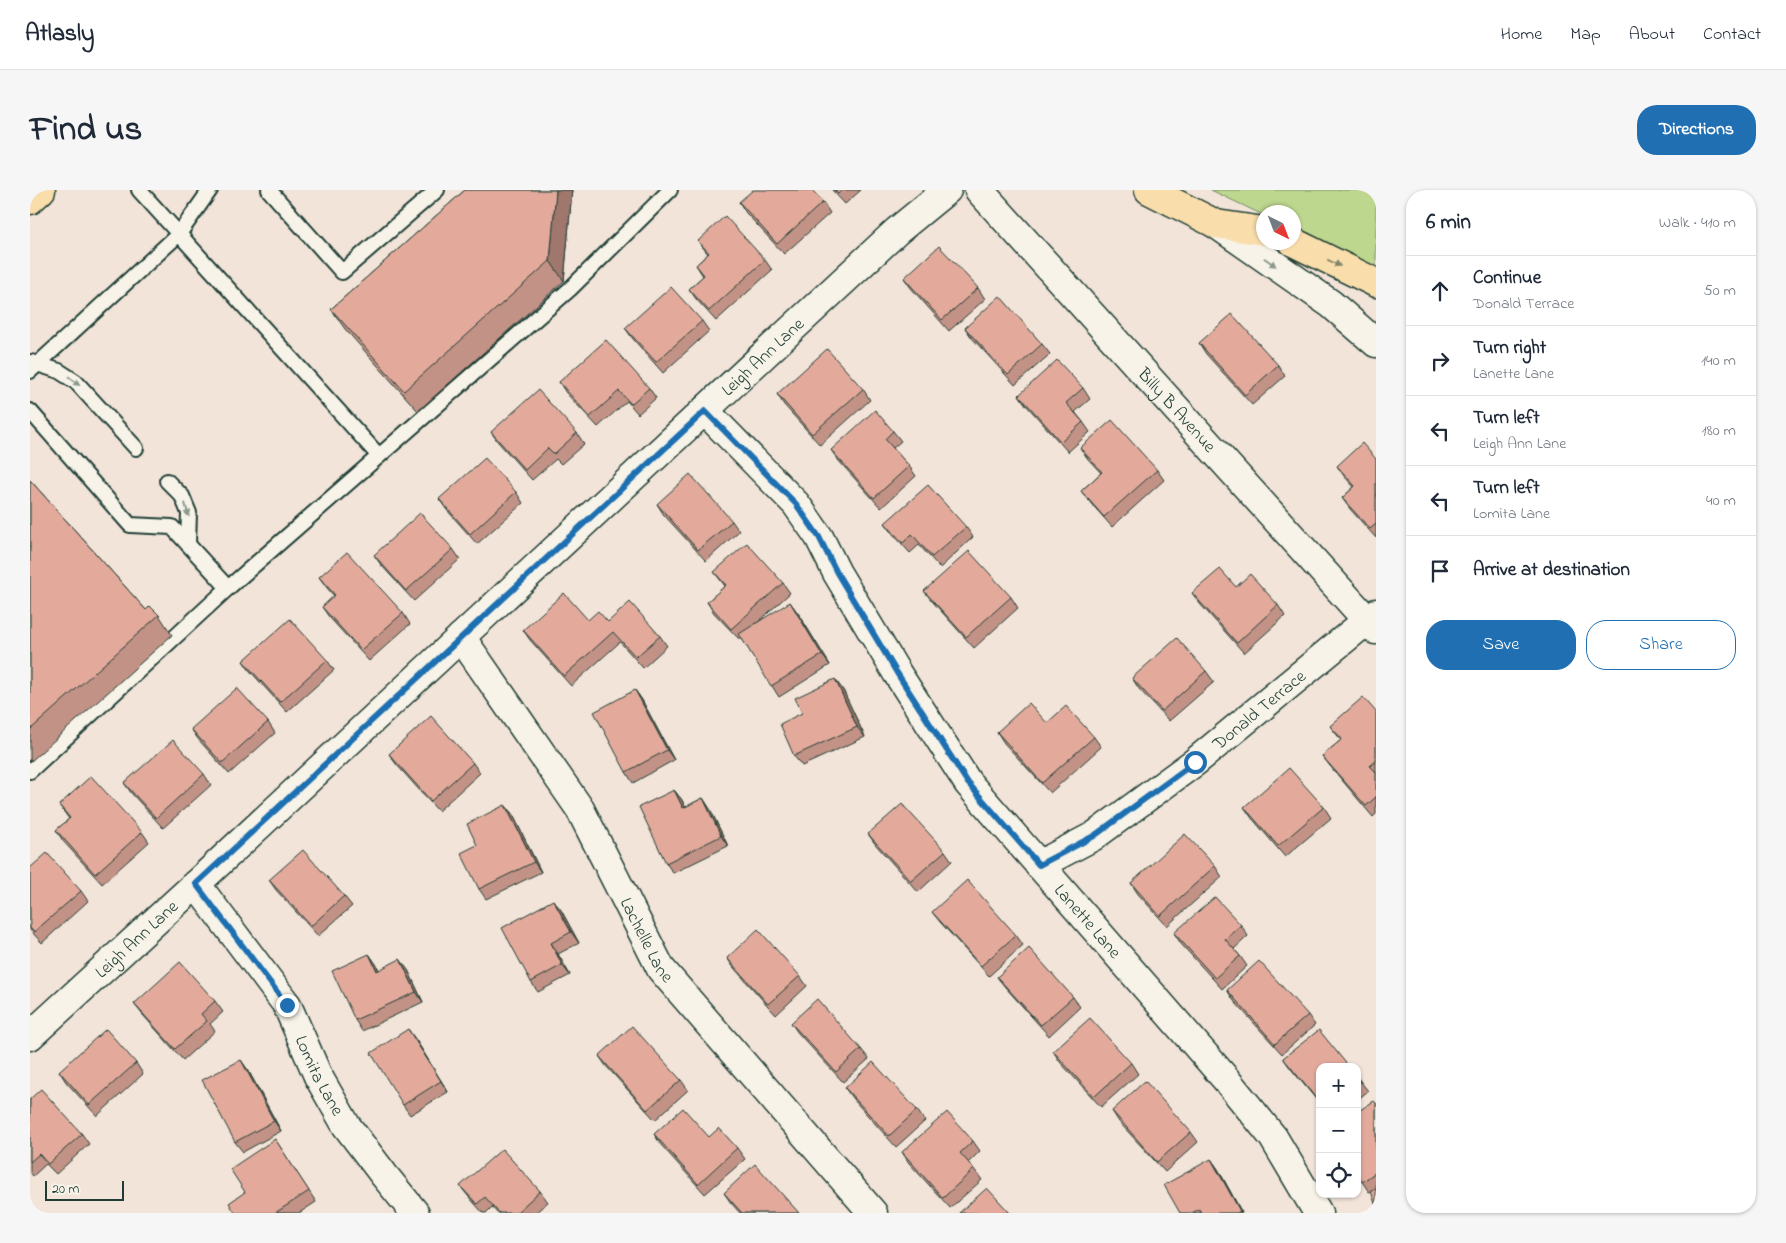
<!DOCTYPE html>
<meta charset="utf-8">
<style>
:root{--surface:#fff;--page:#f6f6f7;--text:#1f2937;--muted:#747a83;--line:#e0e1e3;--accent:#1f6fb2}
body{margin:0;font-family:"Indie Flower",sans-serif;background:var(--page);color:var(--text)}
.controls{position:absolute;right:15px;bottom:15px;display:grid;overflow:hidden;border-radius:10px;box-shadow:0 1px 4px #0004}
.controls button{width:45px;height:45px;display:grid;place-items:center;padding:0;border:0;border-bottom:1px solid var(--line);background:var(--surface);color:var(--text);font:25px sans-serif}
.compass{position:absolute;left:1226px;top:15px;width:45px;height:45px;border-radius:50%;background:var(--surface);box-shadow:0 1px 4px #0004;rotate:138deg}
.scale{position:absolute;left:15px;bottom:12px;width:79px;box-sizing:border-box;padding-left:5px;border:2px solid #1f3d34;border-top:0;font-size:14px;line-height:18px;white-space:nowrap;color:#1f3d34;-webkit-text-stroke:4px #f7f3e8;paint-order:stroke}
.stop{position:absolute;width:15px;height:15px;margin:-11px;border:4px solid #1f6fb2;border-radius:50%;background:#fff}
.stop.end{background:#1f6fb2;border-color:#fff;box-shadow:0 1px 5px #0008}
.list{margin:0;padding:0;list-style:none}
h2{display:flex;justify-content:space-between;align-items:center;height:65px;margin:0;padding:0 20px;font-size:21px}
h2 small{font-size:16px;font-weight:400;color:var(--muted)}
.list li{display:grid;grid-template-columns:32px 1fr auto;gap:15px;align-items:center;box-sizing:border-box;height:70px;padding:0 20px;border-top:1px solid var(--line)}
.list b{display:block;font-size:19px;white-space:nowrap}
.list p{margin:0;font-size:16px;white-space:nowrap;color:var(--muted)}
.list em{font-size:16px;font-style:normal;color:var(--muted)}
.actions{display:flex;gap:10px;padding:15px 20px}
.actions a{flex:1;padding:11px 0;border:1px solid var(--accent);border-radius:20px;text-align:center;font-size:18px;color:var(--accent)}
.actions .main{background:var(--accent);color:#fff}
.icon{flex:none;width:28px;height:28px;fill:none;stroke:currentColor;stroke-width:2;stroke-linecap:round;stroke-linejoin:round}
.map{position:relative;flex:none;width:1346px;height:1023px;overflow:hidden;border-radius:20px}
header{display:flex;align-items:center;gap:30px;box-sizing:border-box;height:70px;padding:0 25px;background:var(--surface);border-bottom:1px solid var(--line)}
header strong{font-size:24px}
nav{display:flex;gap:28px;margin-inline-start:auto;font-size:18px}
.intro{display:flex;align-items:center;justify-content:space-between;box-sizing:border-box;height:120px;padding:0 30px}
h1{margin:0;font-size:35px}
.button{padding:12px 22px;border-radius:20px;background:var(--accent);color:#fff;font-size:18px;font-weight:700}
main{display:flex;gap:30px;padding:0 30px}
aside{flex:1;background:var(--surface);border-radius:20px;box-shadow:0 1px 4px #0004}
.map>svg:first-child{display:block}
.green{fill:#bed78e;stroke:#6e8a61}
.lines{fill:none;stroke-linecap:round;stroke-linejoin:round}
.lane-casing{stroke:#1f3d34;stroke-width:18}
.street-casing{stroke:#1f3d34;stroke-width:31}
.secondary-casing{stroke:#1f3d34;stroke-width:31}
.primary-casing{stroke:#1f3d34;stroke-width:31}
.highway-casing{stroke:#1f3d34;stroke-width:31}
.lane{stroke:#f7f3e8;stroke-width:14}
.street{stroke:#f7f3e8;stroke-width:28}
.secondary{stroke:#f7f3e8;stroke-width:28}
.primary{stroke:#f9deab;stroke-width:28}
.highway{stroke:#f9deab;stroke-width:28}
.wall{fill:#c39286;stroke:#1f3d34}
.shaded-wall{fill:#9f776d;stroke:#1f3d34}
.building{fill:#e3aa9c;stroke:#1f3d34}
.oneway{fill:#8b988e}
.oneway2{fill:#81856a}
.route{stroke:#1f6fb2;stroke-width:6}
.labels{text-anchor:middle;stroke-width:4.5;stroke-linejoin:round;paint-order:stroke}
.street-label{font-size:18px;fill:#1f3d34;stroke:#f7f3e8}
</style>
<header>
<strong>Atlasly</strong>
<nav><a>Home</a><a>Map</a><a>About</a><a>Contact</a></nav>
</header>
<div class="intro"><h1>Find us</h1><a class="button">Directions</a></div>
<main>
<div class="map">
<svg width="1346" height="1023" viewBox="0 0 1346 1023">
<rect width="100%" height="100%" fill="#f3e4d9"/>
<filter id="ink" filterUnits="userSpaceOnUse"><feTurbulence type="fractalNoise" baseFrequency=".02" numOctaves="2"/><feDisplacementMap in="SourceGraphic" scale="10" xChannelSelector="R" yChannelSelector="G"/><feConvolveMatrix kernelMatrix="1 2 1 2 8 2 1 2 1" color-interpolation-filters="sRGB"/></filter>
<g filter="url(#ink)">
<!-- green -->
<polygon class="green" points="1181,0 1346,0 1346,81 1264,39 1264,22 1234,22 1233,25"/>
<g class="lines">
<defs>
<g id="lane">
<polyline points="180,0 149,44 349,266"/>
<polyline points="239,0 312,82 407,0"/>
<polyline points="1,172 29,181 46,192 106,258"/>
<polyline points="0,181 149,44 109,0"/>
<polyline points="0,221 100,335 142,337 198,398"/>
<polyline points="137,291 152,306 159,323 158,354"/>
<polyline points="0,581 198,398 540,99 640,0"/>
</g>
<g id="street">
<path id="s1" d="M949,0L1346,440"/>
<path id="s2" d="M675,221L766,314L789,347L807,383L867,483L938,593L1194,887L1243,947L1288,1023"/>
<path id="s3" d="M431,447L550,619L631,779L843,1023"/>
<path id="s4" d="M1009,675L1064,646L1165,572L1346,423"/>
<path id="s5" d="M166,694L257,815L288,886L316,935L354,985L385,1023"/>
<path id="s6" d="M0,846L166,694L867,41L917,0"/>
</g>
<polyline id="secondary" points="1186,34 1301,114 1346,153"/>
<g id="primary">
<polyline points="1119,0 1186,34"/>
<polyline points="0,10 11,0"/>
</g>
<g id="highway">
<polyline points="1186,34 1234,41"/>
<polyline points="1263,52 1346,93"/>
</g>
</defs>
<!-- lane casing -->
<use href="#lane" class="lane-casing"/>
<!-- street casing -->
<use href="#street" class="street-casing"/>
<!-- secondary casing -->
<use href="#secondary" class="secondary-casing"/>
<!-- primary casing -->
<use href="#primary" class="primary-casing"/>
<!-- highway casing -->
<use href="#highway" class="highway-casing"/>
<!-- lane -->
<use href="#lane" class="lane"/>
<!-- street -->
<use href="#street" class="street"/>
<!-- secondary -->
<use href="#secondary" class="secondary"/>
<!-- primary -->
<use href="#primary" class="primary"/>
<!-- highway -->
<use href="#highway" class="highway"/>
</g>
<!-- wall -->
<g class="wall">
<polygon points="435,0 542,0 534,91 388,221 315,139 301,119"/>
<polygon points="802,0 831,0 815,14"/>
<polygon points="709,12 793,12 800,23 754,64 716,23"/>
<polygon points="668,51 735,70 742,80 686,131 666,109 659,99 673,86 666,75 678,64"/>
<polygon points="874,88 948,98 955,109 919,141 881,98"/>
<polygon points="672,131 679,141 633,183 603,149 595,138"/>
<polygon points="935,138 1012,154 1020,164 985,195 942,148"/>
<polygon points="1169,153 1248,175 1255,186 1222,215 1176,164"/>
<polygon points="529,192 619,198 626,208 608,224 597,211 568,237 536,203"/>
<polygon points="1053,198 1060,209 1045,222 1053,232 1060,242 1038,262 996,215 989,205"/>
<polygon points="833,199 840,210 790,255 754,215 747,204"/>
<polygon points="863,241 871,251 863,258 879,276 886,286 851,318 808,270 801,260"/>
<polygon points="461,242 547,243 554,254 531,274 526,269 502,290 468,252"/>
<polygon points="1050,258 1127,280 1134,290 1082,337 1059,311 1051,301 1071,283 1058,269"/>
<polygon points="1346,269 1346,348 1320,319 1312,308 1324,297 1314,286 1307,276"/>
<polygon points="0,290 116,420 129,425 142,445 0,572"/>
<polygon points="486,302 493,313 447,354 416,319 409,309"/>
<polygon points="627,314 702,331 709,341 676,371 634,325"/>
<polygon points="855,333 936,337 943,347 910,378 889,355 880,363 863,344"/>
<polygon points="423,359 430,369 384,411 351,375 344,365"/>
<polygon points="684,382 753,393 760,403 727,433 768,423 800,475 749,507 711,447 709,449 684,423 677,412 695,396"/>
<polygon points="289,387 373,423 380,434 339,471 299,427 292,417 304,406 297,398"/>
<polygon points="1206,397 1248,415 1255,426 1214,463 1170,414 1162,403"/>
<polygon points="894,401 981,407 988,418 944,458 902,411"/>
<polygon points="558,430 578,432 630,446 637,456 613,478 590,452 541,496 500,450 493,440"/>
<polygon points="297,470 304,480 257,522 220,481 213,471"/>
<polygon points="1176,481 1184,492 1139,531 1109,499 1102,488"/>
<polygon points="605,500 612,510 644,570 603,593 596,582"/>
<polygon points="813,500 835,547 772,576 764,566 772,523"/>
<polygon points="1346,522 1346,624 1343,627 1300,576 1292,566 1311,550 1300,536"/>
<polygon points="238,532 245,543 199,584 168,549 161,539"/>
<polygon points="1017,533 1064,547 1071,557 1020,603 974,553 967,542"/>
<polygon points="359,564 443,573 450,583 408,621 366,574"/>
<polygon points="174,584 181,595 133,638 102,604 94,593"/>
<polygon points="644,600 652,610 655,617 673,608 680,619 698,656 643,683 636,673"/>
<polygon points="29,615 112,642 119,652 72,694 33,651 26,640 39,629"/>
<polygon points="475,615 483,625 511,682 456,709 449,699 447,655"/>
<polygon points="1214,617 1294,617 1301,628 1255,667 1221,627"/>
<polygon points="838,644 915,661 922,671 888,702 846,655"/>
<polygon points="1185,676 1192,687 1137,736 1108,704 1101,693"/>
<polygon points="0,678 51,701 58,711 12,753 0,740"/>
<polygon points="239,690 314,706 322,716 288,746 246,700"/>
<polygon points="523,710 531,720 549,753 528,764 540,785 508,802 501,792"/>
<polygon points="902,722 986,745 993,755 959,786 910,732"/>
<polygon points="1211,735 1218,746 1204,759 1210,766 1217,776 1192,799 1151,754 1144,743"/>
<polygon points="339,764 346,774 349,780 378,780 393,812 332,841 325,830"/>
<polygon points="697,768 770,786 777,796 746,825 704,778"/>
<polygon points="967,787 1043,807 1050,817 1019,846 975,797"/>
<polygon points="1197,800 1278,825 1285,835 1252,864 1204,811"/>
<polygon points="185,811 193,822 180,834 185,841 153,870 112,824 104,814"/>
<polygon points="761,833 831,859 839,869 813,892 768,843"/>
<polygon points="386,850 418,902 380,925 373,915"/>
<polygon points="1023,861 1101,873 1108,884 1071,917 1030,872"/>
<polygon points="569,866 651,890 658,900 625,930 576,876"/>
<polygon points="1253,868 1290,877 1290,914 1261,879"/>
<polygon points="106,873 113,884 67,926 36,892 29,881"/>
<polygon points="218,880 251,941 213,962 205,952"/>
<polygon points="1327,887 1338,901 1327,910"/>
<polygon points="815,898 887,920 895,931 866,957 822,908"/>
<polygon points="0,909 52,944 59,954 26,984 16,974 3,986 0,982"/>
<polygon points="1346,913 1346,998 1339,1002 1327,984"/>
<polygon points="1082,921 1161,942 1168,952 1135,982 1089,932"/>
<polygon points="624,944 679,947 707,958 715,969 675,1004 631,955"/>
<polygon points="245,949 286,1012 269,1023 205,1023 215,1002"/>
<polygon points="943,951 950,961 938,973 944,979 952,990 920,1018 879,973 872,962"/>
<polygon points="1181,969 1188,979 1212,1023 1150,1023"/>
<polygon points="430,996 510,1001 518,1012 505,1023 467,1023 462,1017 456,1023 453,1023 438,1006"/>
<polygon points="694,1003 769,1023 710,1023 701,1013"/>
</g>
<!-- shaded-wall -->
<g class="shaded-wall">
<polygon points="526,0 542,0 534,91 520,71"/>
<polygon points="760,412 768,423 800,475 792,465"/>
<polygon points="805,489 813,500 835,547 827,537"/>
<polygon points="605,500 612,510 644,570 637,560"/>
<polygon points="644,600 652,610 660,628 653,618"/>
<polygon points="673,608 680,619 698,656 691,646"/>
<polygon points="475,615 483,625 511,682 504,672"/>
<polygon points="523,710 531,720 549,753 541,742"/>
<polygon points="521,753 528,764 540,785 532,775"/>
<polygon points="339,764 346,774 354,791 347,781"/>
<polygon points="370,769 378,780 393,812 386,802"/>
<polygon points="378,839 386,850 418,902 411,891"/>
<polygon points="211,870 218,880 251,941 244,931"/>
<polygon points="1181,969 1188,979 1212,1023 1211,1023"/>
</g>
<!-- building -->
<g class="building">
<polygon points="435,0 526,0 520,71 374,201 301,119"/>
<polygon points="723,0 782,0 793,12 747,54 709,12"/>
<polygon points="804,0 812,0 808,4"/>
<polygon points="695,26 735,70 679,121 659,99 674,85 666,75 679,63 668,51"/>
<polygon points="909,56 948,98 912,130 874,88"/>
<polygon points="641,97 672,131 626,172 595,138"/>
<polygon points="970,106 1012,154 978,185 935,138"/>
<polygon points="1202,124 1248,175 1215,205 1169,153"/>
<polygon points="576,150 619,198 601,214 589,201 560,227 529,192"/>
<polygon points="797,159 833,199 782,244 747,204"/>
<polygon points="1027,170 1053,198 1036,213 1053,232 1031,252 989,205"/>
<polygon points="508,200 547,243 524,264 518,258 495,280 461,242"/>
<polygon points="845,220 863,241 855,249 879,276 844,308 801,260"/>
<polygon points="1082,230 1127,280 1074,327 1051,301 1072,282 1050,258"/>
<polygon points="1332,253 1346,269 1346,334 1340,339 1312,308 1325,296 1307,276"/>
<polygon points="455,268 486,302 440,344 409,309"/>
<polygon points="660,284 702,331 668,360 627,314"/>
<polygon points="0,290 116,420 120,416 129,425 0,540"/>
<polygon points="898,295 936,337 902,367 882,344 873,353 855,333"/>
<polygon points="390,323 423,359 376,401 344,365"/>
<polygon points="717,353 753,393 701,439 677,412 696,395 684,382"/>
<polygon points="939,361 981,407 936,447 894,401"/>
<polygon points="317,362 373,423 331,460 292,417 305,405 289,387"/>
<polygon points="1190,379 1206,397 1220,384 1248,415 1207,453 1162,403"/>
<polygon points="534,403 558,430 568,421 578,432 600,412 630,446 606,467 583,442 534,486 493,440"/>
<polygon points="760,412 792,465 741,496 709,444"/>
<polygon points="260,429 297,470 250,512 213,471"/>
<polygon points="1147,448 1176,481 1132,521 1102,488"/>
<polygon points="805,489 827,537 764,566 750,534 772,523 765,508"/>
<polygon points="207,498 238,532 192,573 161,539"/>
<polygon points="605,500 637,560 596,582 564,522"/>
<polygon points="1333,507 1346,522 1346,571 1340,576 1346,582 1346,607 1336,616 1292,566 1312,549 1300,536"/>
<polygon points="999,513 1017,533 1036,516 1064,547 1012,593 967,542"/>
<polygon points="401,526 443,573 401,611 359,564"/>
<polygon points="143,550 174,584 126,628 94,593"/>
<polygon points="1259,578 1294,617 1248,656 1214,617"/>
<polygon points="61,586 112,642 65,684 26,640 40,628 29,615"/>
<polygon points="644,600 653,618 673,608 691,646 636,673 609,617"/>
<polygon points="872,614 915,661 881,691 838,644"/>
<polygon points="475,615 504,672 449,699 431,663 447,655 437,634"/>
<polygon points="1155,644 1185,676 1130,726 1101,693"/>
<polygon points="273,660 314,706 281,736 239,690"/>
<polygon points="17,663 51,701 4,742 0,738 0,678"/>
<polygon points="937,690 986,745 951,776 902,722"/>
<polygon points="1185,707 1211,735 1195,749 1210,766 1185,788 1144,743"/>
<polygon points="523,710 541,742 521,753 532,775 501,792 472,738"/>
<polygon points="728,739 770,786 738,814 697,768"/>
<polygon points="999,758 1043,807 1011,835 967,787"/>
<polygon points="339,764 347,781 370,769 386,802 325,830 302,781"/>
<polygon points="1229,771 1278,825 1245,854 1197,800"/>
<polygon points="150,772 185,811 171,824 177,831 145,859 104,814"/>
<polygon points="787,809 831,859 806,882 761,833"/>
<polygon points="1060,828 1101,873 1064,907 1023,861"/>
<polygon points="602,836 651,890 617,920 569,866"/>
<polygon points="76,839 106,873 59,915 29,881"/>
<polygon points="378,839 411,891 373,915 341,863"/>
<polygon points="1289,840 1319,877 1290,877 1290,913 1253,868"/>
<polygon points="211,870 244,931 205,952 172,890"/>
<polygon points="843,872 887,920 859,946 815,898"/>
<polygon points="1327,887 1330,891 1327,894"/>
<polygon points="1115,891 1161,942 1127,972 1082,921"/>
<polygon points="11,899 52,944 18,974 9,964 0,972 0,909"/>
<polygon points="1344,911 1346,913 1346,982 1332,992 1327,984 1327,922"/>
<polygon points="653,918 679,947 689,938 707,958 668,994 624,944"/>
<polygon points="917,922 943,951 930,963 944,979 913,1008 872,962"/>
<polygon points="245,949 279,1001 245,1023 205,1023 199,1013 215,1002 200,979"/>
<polygon points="472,959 510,1001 486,1023 469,1023 455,1007 447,1014 430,996"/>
<polygon points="1181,969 1210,1021 1207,1023 1171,1023 1169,1019 1162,1023 1150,1023 1134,995"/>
<polygon points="725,974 769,1023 712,1023 694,1003"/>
<polygon points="957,998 980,1023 929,1023"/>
<polygon points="1346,999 1346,1017 1341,1001"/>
</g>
<!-- one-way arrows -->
<defs><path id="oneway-solid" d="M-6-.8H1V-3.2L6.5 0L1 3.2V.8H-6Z" transform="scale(1.25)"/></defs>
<g class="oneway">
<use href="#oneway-solid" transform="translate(1240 72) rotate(35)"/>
<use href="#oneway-solid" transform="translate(44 191) rotate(38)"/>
<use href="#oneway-solid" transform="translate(157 320) rotate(74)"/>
</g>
<use class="oneway2" href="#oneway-solid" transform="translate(1304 73) rotate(26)"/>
</g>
<g class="lines" filter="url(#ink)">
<!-- route -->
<polyline class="route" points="257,815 166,694 675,221 766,314 789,347 807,383 867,483 938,593 1009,675 1064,646 1165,572"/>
</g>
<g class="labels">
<!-- street labels -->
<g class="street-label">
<text dy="6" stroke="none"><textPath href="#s6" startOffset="999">Leigh Ann Lane</textPath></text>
<text dy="6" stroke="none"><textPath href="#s1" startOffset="296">Billy B Avenue</textPath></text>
<text dy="6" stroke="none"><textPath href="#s4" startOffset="270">Donald Terrace</textPath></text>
<text dy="6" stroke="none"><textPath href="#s2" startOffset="641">Lanette Lane</textPath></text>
<text dy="6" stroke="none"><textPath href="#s3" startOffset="356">Lachelle Lane</textPath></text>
<text dy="6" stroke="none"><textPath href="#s6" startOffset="144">Leigh Ann Lane</textPath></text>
<text dy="6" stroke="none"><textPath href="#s5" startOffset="229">Lomita Lane</textPath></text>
</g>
</g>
</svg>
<div class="controls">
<button>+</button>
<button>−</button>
<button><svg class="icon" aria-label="locate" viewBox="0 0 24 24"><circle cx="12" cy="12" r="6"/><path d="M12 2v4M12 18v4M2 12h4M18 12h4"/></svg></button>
</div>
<svg class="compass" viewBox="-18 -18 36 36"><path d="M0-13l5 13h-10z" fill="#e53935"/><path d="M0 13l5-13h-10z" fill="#747a83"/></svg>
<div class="scale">20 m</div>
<div class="stop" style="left:1165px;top:572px"></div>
<div class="stop end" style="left:257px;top:815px"></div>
</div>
<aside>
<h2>6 min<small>Walk · 410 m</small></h2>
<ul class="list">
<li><svg class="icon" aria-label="ahead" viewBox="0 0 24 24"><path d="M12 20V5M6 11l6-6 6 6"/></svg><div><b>Continue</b><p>Donald Terrace</p></div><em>50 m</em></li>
<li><svg class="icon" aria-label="right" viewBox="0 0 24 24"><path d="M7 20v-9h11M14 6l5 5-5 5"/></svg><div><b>Turn right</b><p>Lanette Lane</p></div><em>140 m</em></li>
<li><svg class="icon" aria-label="left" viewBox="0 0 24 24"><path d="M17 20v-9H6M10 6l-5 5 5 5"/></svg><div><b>Turn left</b><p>Leigh Ann Lane</p></div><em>180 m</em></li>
<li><svg class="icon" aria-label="left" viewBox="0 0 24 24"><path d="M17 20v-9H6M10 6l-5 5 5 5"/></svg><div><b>Turn left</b><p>Lomita Lane</p></div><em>40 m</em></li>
<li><svg class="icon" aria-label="arrive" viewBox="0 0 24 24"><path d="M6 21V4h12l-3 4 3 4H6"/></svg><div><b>Arrive at destination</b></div></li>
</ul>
<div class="actions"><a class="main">Save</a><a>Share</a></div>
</aside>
</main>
